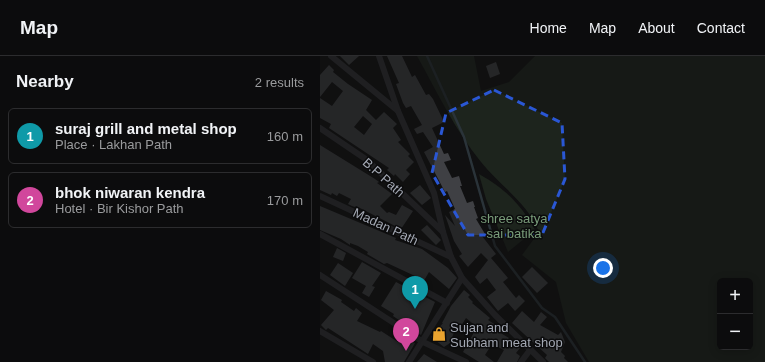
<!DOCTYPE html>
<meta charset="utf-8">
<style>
:root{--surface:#0c0c0d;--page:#1a1a1b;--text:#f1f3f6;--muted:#9a9b9d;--line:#2c2c2e;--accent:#eaa42f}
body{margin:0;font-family:Arial,sans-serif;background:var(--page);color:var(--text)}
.controls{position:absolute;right:12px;bottom:12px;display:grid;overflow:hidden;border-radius:6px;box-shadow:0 2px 10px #0003}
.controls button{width:36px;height:36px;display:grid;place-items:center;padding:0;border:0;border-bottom:1px solid var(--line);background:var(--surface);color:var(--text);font:20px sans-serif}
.you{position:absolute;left:283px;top:212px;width:14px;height:14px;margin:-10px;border:3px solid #fff;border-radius:50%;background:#1a73e8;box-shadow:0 0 0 6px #1a73e833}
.badge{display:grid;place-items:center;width:26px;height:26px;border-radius:50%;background:var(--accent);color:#fff;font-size:13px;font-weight:700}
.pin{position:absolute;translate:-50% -33px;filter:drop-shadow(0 1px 2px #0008)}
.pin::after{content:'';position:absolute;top:21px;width:14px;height:12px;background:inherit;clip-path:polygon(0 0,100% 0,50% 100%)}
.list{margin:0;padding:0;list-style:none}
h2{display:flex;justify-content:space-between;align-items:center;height:52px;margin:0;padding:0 16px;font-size:17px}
h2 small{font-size:13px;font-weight:400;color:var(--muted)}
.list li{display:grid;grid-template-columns:26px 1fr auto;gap:12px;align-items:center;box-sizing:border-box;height:56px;margin:0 8px 8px;padding:0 8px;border:1px solid var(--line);border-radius:6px}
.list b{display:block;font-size:15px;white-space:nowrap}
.list p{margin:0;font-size:13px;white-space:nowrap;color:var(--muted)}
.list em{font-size:13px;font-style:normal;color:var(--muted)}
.map{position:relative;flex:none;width:445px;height:306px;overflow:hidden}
header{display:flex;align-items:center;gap:24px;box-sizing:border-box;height:56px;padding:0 20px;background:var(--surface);border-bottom:1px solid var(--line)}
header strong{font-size:19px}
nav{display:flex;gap:22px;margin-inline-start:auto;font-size:14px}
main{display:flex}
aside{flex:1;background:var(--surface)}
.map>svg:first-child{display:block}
.green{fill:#1d241d;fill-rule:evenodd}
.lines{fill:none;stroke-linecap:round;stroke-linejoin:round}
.stream{stroke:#2a3339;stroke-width:2.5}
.building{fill:#3f4044;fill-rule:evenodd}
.street{stroke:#313236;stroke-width:6}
.marked{fill:none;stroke:#2a57d4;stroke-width:3;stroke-dasharray:8 5;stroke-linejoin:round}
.labels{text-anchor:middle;stroke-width:3;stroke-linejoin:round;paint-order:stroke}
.street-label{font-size:13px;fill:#a2a7b2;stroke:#0b0b0c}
.park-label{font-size:13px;fill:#799c7a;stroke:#0b0b0c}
.poi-label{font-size:13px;fill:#a2a7b2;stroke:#0b0b0c;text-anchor:start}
</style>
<header>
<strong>Map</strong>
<nav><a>Home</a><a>Map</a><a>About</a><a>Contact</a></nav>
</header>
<main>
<aside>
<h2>Nearby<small>2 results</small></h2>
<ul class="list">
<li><span class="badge" style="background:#0f9aa8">1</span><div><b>suraj grill and metal shop</b><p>Place · Lakhan Path</p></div><em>160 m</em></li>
<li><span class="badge" style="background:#d1479c">2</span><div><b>bhok niwaran kendra</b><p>Hotel · Bir Kishor Path</p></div><em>170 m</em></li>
</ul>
</aside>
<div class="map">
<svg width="445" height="306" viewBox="0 0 445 306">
<rect width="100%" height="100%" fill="#101011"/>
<!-- green -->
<g class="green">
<path d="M97,0H154L161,35L189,26L215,0H445V306H269L246,267L236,226L202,199L219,176C208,147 179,129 161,106C135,74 117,36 97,0ZM400,225H430V291H400Z"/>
<path d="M159,118C185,133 200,147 215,174L188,196L166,143Z"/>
</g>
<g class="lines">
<!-- stream -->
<polyline class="stream" points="107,0 144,81 175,190 222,252 235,261 265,306"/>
</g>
<!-- building -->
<g class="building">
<polygon points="20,0 39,0 29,9"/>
<polygon points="67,0 82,0 92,21 95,19 106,39 109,38 113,43 124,66 112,72 124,98 128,97 131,104 124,106 132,122 139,120 142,130 140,130 147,147 153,145 155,151 154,151 158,162 156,163 165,178 162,180 176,198 171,202 188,222 183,226 196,242 199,239 205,245 195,255 188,247 178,255 167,241 176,234 167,222 160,228 155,221 168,204 161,197 148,211 139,200 142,198 134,185 125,159 135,170 129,156 135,153 127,135 125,136 104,96 113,91 103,76 97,78 94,73 102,69 91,50 86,52 83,47 76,28 79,27"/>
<polygon points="176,6 180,18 170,22 166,10"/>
<path d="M9,9L14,14L13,16L28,28L52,44L46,54L56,64L64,56L77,68L73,72L81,84L78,86L90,98L88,100L94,106L86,114L90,118L83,126L75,118L74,120L67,114L69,112L9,72L11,68L0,62V42L12,50L23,35L12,26L0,41V19ZM43,60L52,68L44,79L34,71Z"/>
<polygon points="0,89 55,123 59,126 57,127 72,138 60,150 67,157 69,156 76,159 82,149 93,155 81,173 36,150 35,151 32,150 28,148 31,143 19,137 17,140 12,137 11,139 0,134"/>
<polygon points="100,129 111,142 102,149 90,137"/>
<polygon points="0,150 76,182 75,184 102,193 128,212 137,222 129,233 109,216 102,228 93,223 95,220 67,207 64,208 47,198 48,196 38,190 30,187 30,189 21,183 0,174"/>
<polygon points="107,169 121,184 116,189 101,174"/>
<polygon points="17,192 26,197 23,205 13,201"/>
<polygon points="42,206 61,217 52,230 55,231 49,241 42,237 46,230 32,222"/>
<polygon points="18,207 33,217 25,230 10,219"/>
<polygon points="212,211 228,227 217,237 202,221"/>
<polygon points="76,226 115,246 101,279 73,260 74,258 61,250"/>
<polygon points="144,234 150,239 148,241 153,246 152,247 170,262 168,264 179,271 177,275 189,282 188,283 200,292 196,297 200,300 197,306 177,306 184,294 172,288 165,299 174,306 159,306 143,296 157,271 146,262 139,273 136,271 130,287 124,291 111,281 123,267 122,267 131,250"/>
<polygon points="6,235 22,244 21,246 34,255 36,252 42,257 37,265 60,276 61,275 78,286 80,281 95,287 84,306 65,306 63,295 53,288 48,298 8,272 6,274 1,269 14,254 1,244"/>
<polygon points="202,255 214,266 221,256 227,261 220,269 238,279 241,276 245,286 241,296 245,300 244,302 248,306 229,306 225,302 227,299 192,267"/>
<polygon points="104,298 117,306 97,306"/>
</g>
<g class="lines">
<!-- street -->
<g class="street">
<polyline points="11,0 78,55"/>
<polyline points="59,0 78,55 114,137 123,176 131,201 142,222 175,259 223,306"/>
<polyline points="0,72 47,104 123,176"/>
<polyline points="0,140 131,201"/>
<polyline points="0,178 127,247"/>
<polyline points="0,219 103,286 146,306"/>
<polyline points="0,275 53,306"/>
<polyline points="89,306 142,222"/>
<polyline points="201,306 210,294"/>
</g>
</g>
<!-- marked area -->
<path d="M0 0H445V306H0ZM174,34L242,67L245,123L222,179H148L112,117L126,57Z" fill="#101011" fill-opacity=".55" fill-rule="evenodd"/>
<path class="marked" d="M174,34L242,67L245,123L222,179H148L112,117L126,57Z"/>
<!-- icons -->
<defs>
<symbol id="shop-bare" viewBox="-9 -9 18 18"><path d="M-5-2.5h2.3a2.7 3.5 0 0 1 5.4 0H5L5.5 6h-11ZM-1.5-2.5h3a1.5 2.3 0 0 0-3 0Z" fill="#eaa42f" stroke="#0b0b0c" stroke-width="2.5" paint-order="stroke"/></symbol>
</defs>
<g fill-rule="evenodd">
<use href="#shop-bare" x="109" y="268" width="20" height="20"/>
</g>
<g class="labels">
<!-- street labels -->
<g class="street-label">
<text transform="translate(64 121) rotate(42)" y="5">B.P Path</text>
<text transform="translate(66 170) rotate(25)" y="5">Madan Path</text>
</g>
<!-- park labels -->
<g class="park-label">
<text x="194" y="167">shree satya<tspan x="194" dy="15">sai batika</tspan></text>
</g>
<!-- poi labels -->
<g class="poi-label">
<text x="130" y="276">Sujan and<tspan x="130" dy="15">Subham meat shop</tspan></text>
</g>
</g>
</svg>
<div class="controls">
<button>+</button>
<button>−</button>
</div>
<div class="you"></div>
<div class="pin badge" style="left:95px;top:253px;background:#0f9aa8">1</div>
<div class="pin badge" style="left:86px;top:295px;background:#d1479c">2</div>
</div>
</main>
